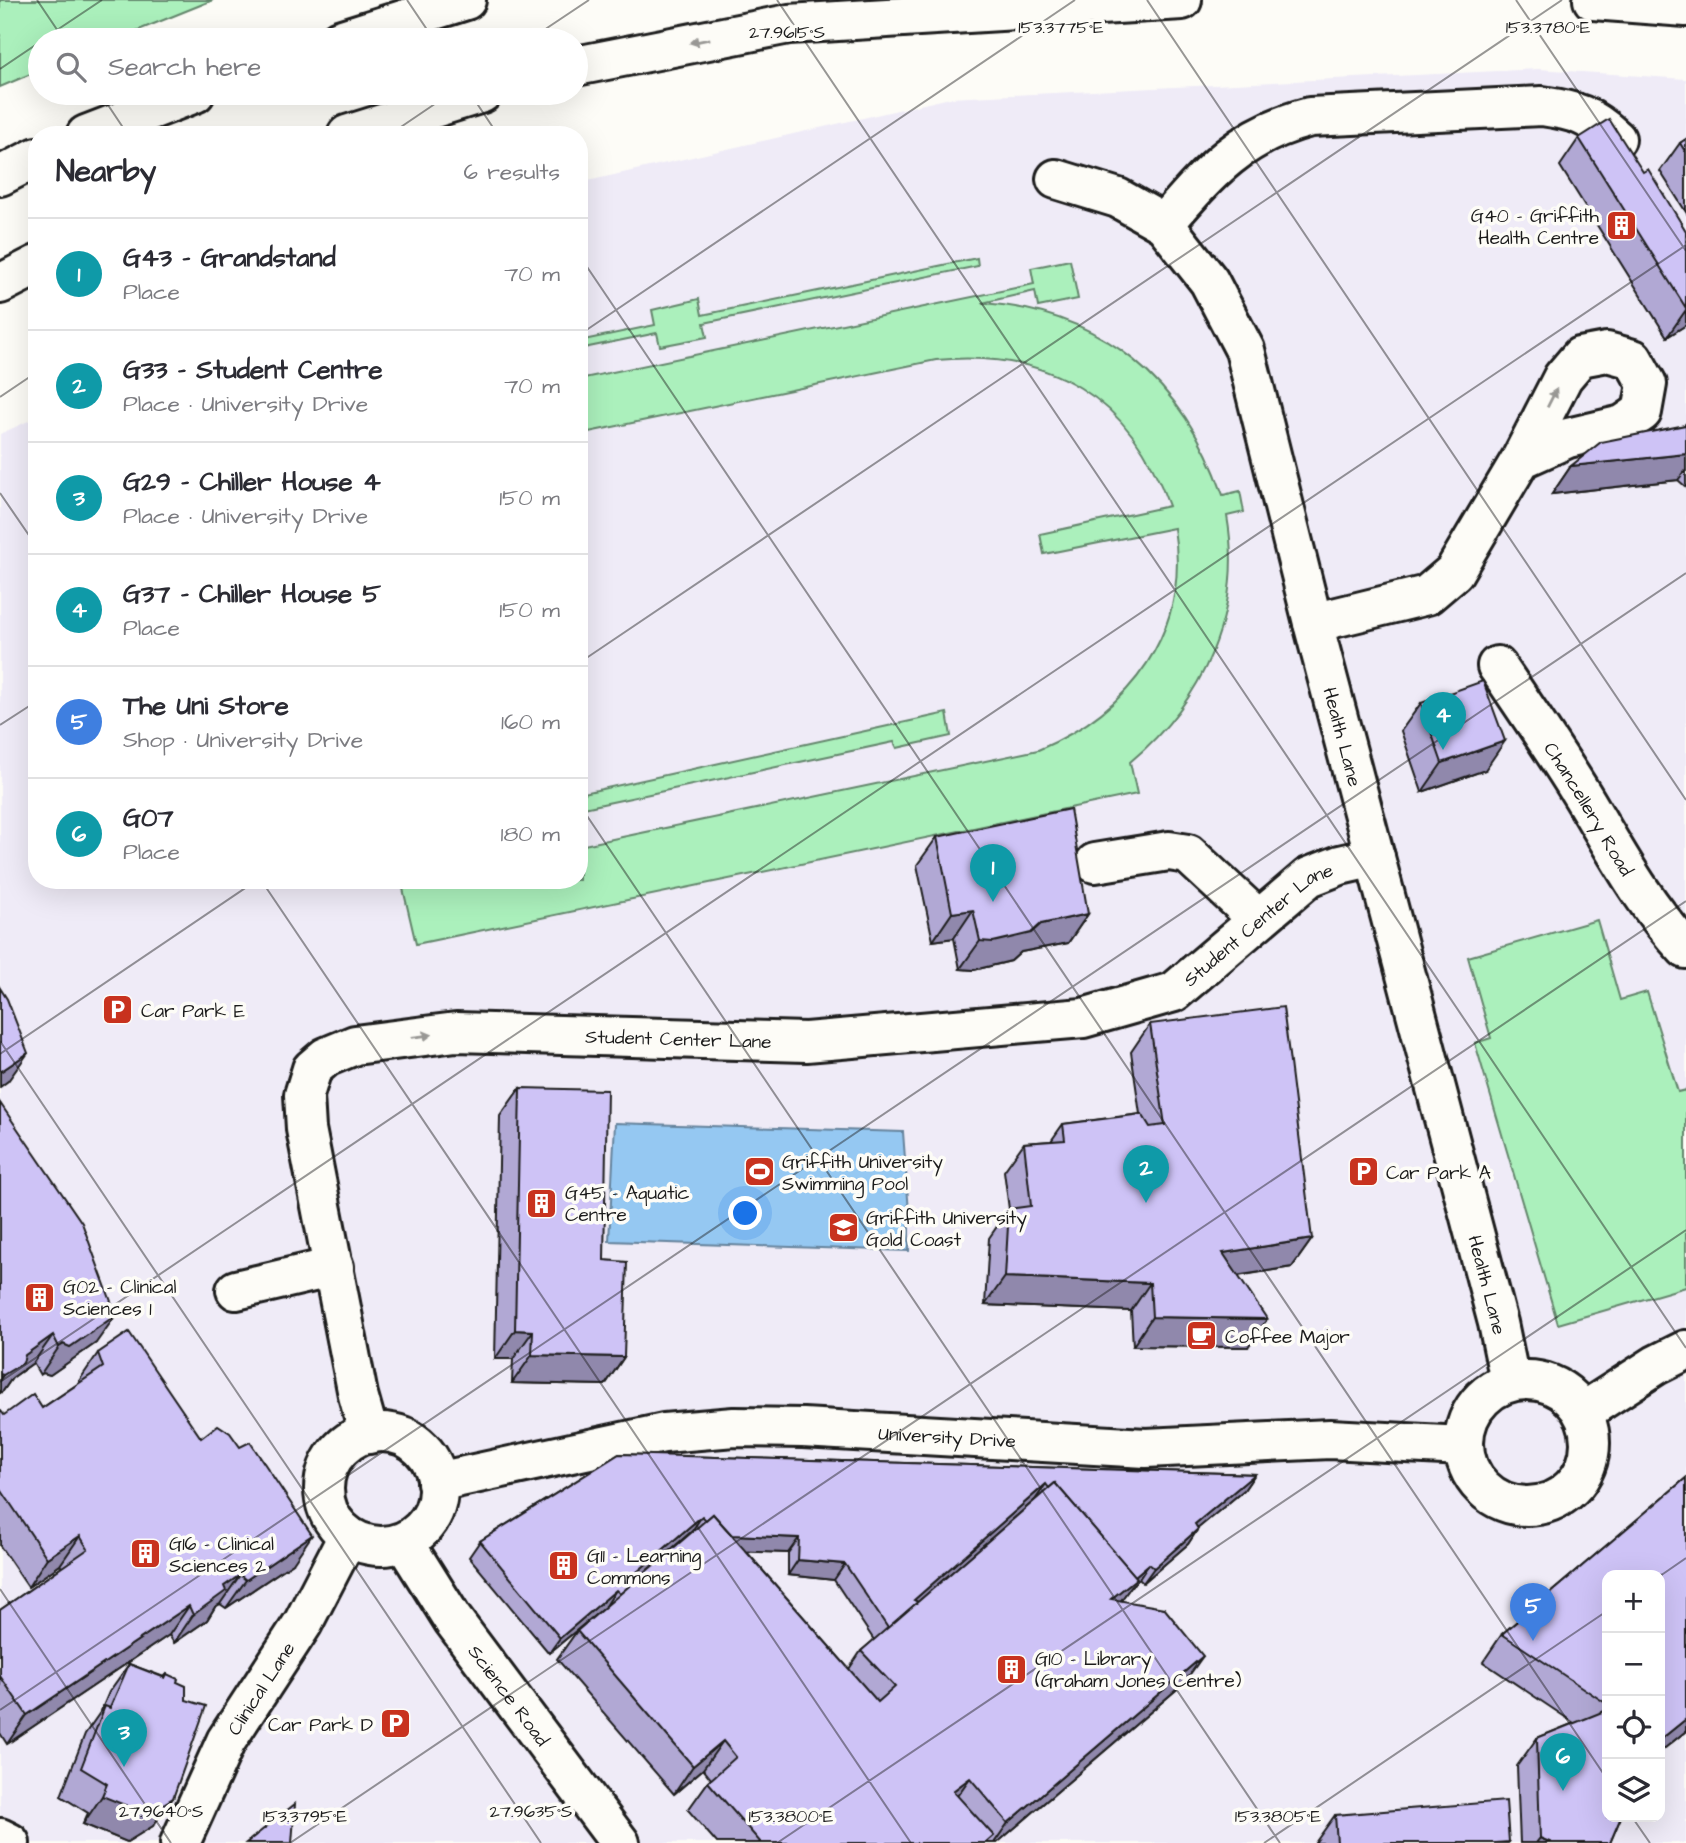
<!DOCTYPE html>
<meta charset="utf-8">
<style>
:root{--surface:#fff;--page:#f2f2f3;--text:#2b2b33;--muted:#7c7c81;--line:#e1e1e2;--accent:#c8321e}
body{margin:0;font-family:"Architects Daughter",sans-serif;background:var(--page);color:var(--text)}
.controls{position:absolute;right:21px;bottom:21px;display:grid;overflow:hidden;border-radius:14px;box-shadow:0 7px 28px #0002}
.controls button{width:63px;height:63px;display:grid;place-items:center;padding:0;border:0;border-bottom:2px solid var(--line);background:var(--surface);color:var(--text);font:35px sans-serif}
.you{position:absolute;left:746px;top:1214px;width:24px;height:24px;margin:-18px;border:5px solid #fff;border-radius:50%;background:#1a73e8;box-shadow:0 0 0 10px #1a73e833}
.badge{display:grid;place-items:center;width:46px;height:46px;border-radius:50%;background:var(--accent);color:#fff;font-size:23px;font-weight:700}
.pin{position:absolute;translate:-50% -58px;filter:drop-shadow(0 2px 4px #0008)}
.pin::after{content:'';position:absolute;top:37px;width:24px;height:21px;background:inherit;clip-path:polygon(0 0,100% 0,50% 100%)}
.list{margin:0;padding:0;list-style:none}
h2{display:flex;justify-content:space-between;align-items:center;height:91px;margin:0;padding:0 28px;font-size:30px}
h2 small{font-size:23px;font-weight:400;color:var(--muted)}
.list li{display:grid;grid-template-columns:46px 1fr auto;gap:21px;align-items:center;box-sizing:border-box;height:112px;padding:0 28px;border-top:2px solid var(--line)}
.list b{display:block;font-size:26px;white-space:nowrap}
.list p{margin:0;font-size:23px;white-space:nowrap;color:var(--muted)}
.list em{font-size:23px;font-style:normal;color:var(--muted)}
.icon{flex:none;width:38px;height:38px;fill:none;stroke:currentColor;stroke-width:2;stroke-linecap:round;stroke-linejoin:round}
.map{position:relative;flex:none;width:1686px;height:1843px;overflow:hidden}
.search{position:absolute;background:var(--surface);box-shadow:0 7px 28px #0002;left:28px;top:28px;width:560px;height:77px;display:flex;align-items:center;gap:18px;box-sizing:border-box;padding:0 24px;border-radius:38px;color:var(--muted);font-size:26px}
.panel{position:absolute;background:var(--surface);box-shadow:0 7px 28px #0002;left:28px;top:126px;width:560px;height:763px;border-radius:28px}
.map>svg:first-child{display:block}
.built{fill:#efebf7;fill-rule:evenodd}
.green{fill:#abf0bc;stroke:#64866c;stroke-width:2}
.water{fill:#95c8f2;stroke:#65839c;stroke-width:2}
.lines{fill:none;stroke-linecap:round;stroke-linejoin:round}
.minor-casing{stroke:#1c1c1c;stroke-width:44}
.major-casing{stroke:#1c1c1c;stroke-width:44}
.minor{stroke:#fdfcf7;stroke-width:38}
.major{stroke:#fdfcf7;stroke-width:38}
.wall{fill:#b1a8d4;stroke:#1c1c1c;stroke-width:2;fill-rule:evenodd}
.shaded-wall{fill:#9088ac;stroke:#1c1c1c;stroke-width:2}
.building{fill:#cec3f6;stroke:#1c1c1c;stroke-width:2}
.oneway{fill:#989794}
.ticks{fill:none;stroke:#1c1c1c;stroke-width:2;stroke-opacity:0.45}
.labels{text-anchor:middle;stroke-width:7;stroke-linejoin:round;paint-order:stroke}
.poi-label{font-size:19px;fill:#1c1c1c;stroke:#fdfcf7;text-anchor:start}
.street-label{font-size:19px;fill:#1c1c1c;stroke:#fdfcf7}
.ticks-label{font-size:18px;text-anchor:middle;fill:#1c1c1c;stroke:#fdfcf7;stroke-width:7;stroke-linejoin:round;paint-order:stroke}
</style>
<div class="map">
<svg width="1686" height="1843" viewBox="0 0 1686 1843">
<rect width="100%" height="100%" fill="#fdfcf7"/>
<filter id="ink" filterUnits="userSpaceOnUse"><feTurbulence type="fractalNoise" baseFrequency=".0143" numOctaves="2"/><feDisplacementMap in="SourceGraphic" scale="14" xChannelSelector="R" yChannelSelector="G"/><feConvolveMatrix kernelMatrix="1 2 1 2 8 2 1 2 1" color-interpolation-filters="sRGB"/></filter>
<g filter="url(#ink)">
<!-- built -->
<path class="built" d="M1538,69L1686,79V1843H0V434L37,417V880H579V183L950,98ZM1607,1575H1660V1817H1607Z"/>
<!-- green -->
<g class="green">
<polygon points="0,0 213,0 114,40 40,40 40,70 0,87"/>
<polygon points="977,258 978,266 704,323 707,337 660,346 657,333 579,349 579,341 655,325 652,310 699,299 702,315"/>
<path d="M1070,260L1078,299L1038,307L1035,291L982,303C1103,311 1184,382 1223,495L1240,491L1244,512L1227,516C1244,612 1203,701 1130,762L1137,794L416,944L401,880H579V846L1038,750C1130,711 1191,632 1174,528L1044,554L1040,534L1169,506C1131,397 1049,349 936,360L579,434V379L1034,284L1031,268Z"/>
<polygon points="947,713 951,736 897,748 894,742 579,809 579,794"/>
<polygon points="1597,920 1620,1000 1647,992 1678,1092 1686,1090 1686,1287 1558,1324 1475,1043 1491,1038 1468,957"/>
</g>
<!-- water -->
<polygon class="water" points="615,1123 903,1132 909,1212 909,1251 609,1241"/>
<g class="lines">
<defs>
<g id="minor">
<path id="s1" d="M1056,179L1118,198L1164,224L1209,281L1245,350L1313,623L1498,1323L1510,1381"/>
<path d="M1164,224C1209,172 1240,135 1310,117L1542,106C1576,111 1590,115 1616,139"/>
<polyline points="1313,623 1427,595 1454,572 1521,459 1563,377 1580,357 1607,352 1633,359 1647,384 1642,412 1623,425 1568,438 1521,459"/>
<path id="s2" d="M1497,666C1526,709 1555,751 1582,795C1616,851 1641,901 1686,949"/>
<polyline points="1095,863 1169,851 1188,854 1258,919"/>
<polyline points="236,1290 334,1267"/>
<circle cx="1527" cy="1443" r="63"/>
<polyline points="1583,1412 1656,1365 1686,1350"/>
<circle cx="381" cy="1489" r="57"/>
<path id="s3" d="M369,1434L358,1395L306,1129L304,1095L312,1069L326,1057L355,1045L456,1032L806,1042L1083,1018L1174,992L1309,877L1340,865L1375,857"/>
<path id="s4" d="M437,1482L664,1433L734,1427L803,1428L1146,1448L1330,1439L1463,1446"/>
<path id="s5" d="M404,1542L453,1620L620,1843"/>
<polyline points="0,1838 10,1843"/>
<path id="s6" d="M180,1843L226,1741L303,1623L348,1536"/>
</g>
<g id="major">
<polyline points="1593,0 1686,7"/>
<polyline points="339,40 466,0"/>
<polyline points="576,66 789,24 1182,0"/>
<polyline points="86,135 195,93"/>
<polyline points="347,135 482,93"/>
<polyline points="0,176 37,157"/>
<polyline points="0,284 37,265"/>
</g>
</defs>
<!-- minor casing -->
<use href="#minor" class="minor-casing"/>
<!-- major casing -->
<use href="#major" class="major-casing"/>
<!-- minor -->
<use href="#minor" class="minor"/>
<!-- major -->
<use href="#major" class="major"/>
</g>
<!-- wall -->
<g class="wall">
<polygon points="1579,138 1643,172 1686,231 1686,325 1667,337 1560,166"/>
<polygon points="1686,139 1686,212 1660,171 1680,143"/>
<polygon points="1686,423 1686,487 1678,480 1552,494 1571,466 1685,425"/>
<polygon points="1421,703 1485,770 1422,792 1401,731"/>
<polygon points="937,837 1088,914 1068,943 1021,952 1011,961 974,970 960,969 954,938 933,941 917,865"/>
<polygon points="1150,1024 1312,1239 1292,1267 1238,1276 1248,1347 1133,1346 1131,1311 985,1305 989,1238 1009,1209 1004,1171 1024,1143 1051,1141 1063,1124 1140,1114 1131,1052"/>
<polygon points="520,1088 604,1260 624,1357 605,1385 512,1383 513,1359 495,1359 500,1116"/>
<polygon points="0,1103 96,1343 50,1375 43,1373 40,1375 33,1363 12,1378 3,1391 0,1393"/>
<polygon points="98,1353 201,1438 293,1563 226,1608 220,1604 215,1607 207,1620 174,1643 169,1635 7,1744 0,1733 0,1610 62,1567 60,1565 28,1587 0,1546 0,1410 4,1415 42,1408 79,1383 79,1381"/>
<path d="M619,1454L1255,1474L1244,1490L1198,1528L1188,1544L1143,1583L1139,1579L1132,1585L1121,1600L1183,1684L997,1843H717L688,1810L708,1782L711,1779L703,1769L674,1794L557,1659L577,1631L606,1606L549,1653L469,1557L480,1541ZM692,1531V1532L633,1582ZM746,1551L788,1553V1575L834,1580L874,1640L861,1651L849,1669Z"/>
<polygon points="1686,1478 1686,1731 1660,1752 1660,1575 1607,1575 1607,1817 1621,1817 1610,1843 1520,1843 1517,1766 1537,1738 1574,1723 1483,1662 1502,1634"/>
<polygon points="129,1664 164,1677 167,1674 177,1682 153,1826 127,1842 83,1824 88,1813 61,1796 85,1734 101,1711 109,1692"/>
<polygon points="1335,1815 1509,1842 1508,1843 1315,1843"/>
</g>
<!-- shaded-wall -->
<g class="shaded-wall">
<polygon points="1686,310 1686,325 1667,337"/>
<polygon points="1686,454 1686,470 1678,480 1552,494 1571,466"/>
<polygon points="1505,741 1485,770 1422,792 1442,763"/>
<polygon points="973,910 954,938 933,941 952,913"/>
<polygon points="1088,914 1068,943 1021,952 1011,961 974,970 960,969 980,941 1041,924"/>
<polygon points="28,1053 8,1081 0,1087 0,1072"/>
<polygon points="1312,1239 1292,1267 1203,1281 1223,1253"/>
<polygon points="1005,1277 1150,1283 1131,1311 985,1305"/>
<polygon points="116,1315 96,1343 50,1375 43,1373 40,1375 59,1347"/>
<polygon points="1152,1317 1267,1319 1248,1347 1133,1346"/>
<polygon points="515,1330 533,1331 513,1359 495,1359"/>
<polygon points="53,1335 33,1363 12,1378 3,1391 0,1393 0,1380 3,1375 25,1355"/>
<polygon points="532,1355 624,1357 605,1385 512,1383"/>
<polygon points="1255,1474 1244,1490 1184,1540 1195,1524"/>
<polygon points="1046,1484 1035,1500 903,1615 914,1600"/>
<polygon points="702,1516 692,1531 620,1594 630,1578"/>
<polygon points="1198,1529 1188,1544 1143,1583 1154,1568"/>
<polygon points="719,1534 799,1538 788,1553 708,1550"/>
<polygon points="312,1535 293,1563 226,1608 246,1580"/>
<polygon points="80,1536 60,1565 28,1587 47,1558"/>
<polygon points="798,1560 845,1564 834,1580 788,1575"/>
<polygon points="1149,1564 1139,1579 1132,1585 1117,1606 1111,1599 1129,1581"/>
<polygon points="240,1575 220,1604 215,1607 207,1620 174,1643 193,1615 224,1586"/>
<polygon points="616,1590 606,1606 549,1653 560,1638"/>
<polygon points="189,1606 169,1635 7,1744 27,1715"/>
<polygon points="1203,1656 1183,1684 997,1843 994,1843 1008,1823"/>
<polygon points="1686,1719 1686,1731 1660,1752 1660,1740"/>
<polygon points="723,1741 703,1769 674,1794 693,1766"/>
<polygon points="970,1778 950,1806 953,1791"/>
<polygon points="102,1796 173,1798 153,1826 127,1842 83,1824"/>
<polygon points="1540,1838 1552,1843 1536,1843"/>
</g>
<!-- building -->
<g class="building">
<polygon points="1609,119 1643,172 1648,169 1686,231 1686,308 1579,138"/>
<polygon points="1686,139 1686,153 1680,143"/>
<polygon points="1686,423 1686,454 1571,466 1601,442 1685,425"/>
<polygon points="1483,681 1505,741 1442,763 1421,703"/>
<polygon points="1070,809 1088,914 1041,924 1031,933 993,942 980,941 973,910 952,913 937,837"/>
<polygon points="0,988 7,999 28,1053 0,1072"/>
<polygon points="1283,1007 1312,1239 1223,1253 1267,1319 1152,1317 1150,1283 1005,1277 1009,1209 1031,1206 1024,1143 1065,1140 1063,1124 1142,1114 1150,1127 1165,1125 1150,1024"/>
<polygon points="520,1088 607,1090 604,1260 627,1262 624,1357 532,1355 533,1331 515,1330"/>
<polygon points="0,1103 82,1223 116,1315 70,1347 63,1344 59,1347 53,1335 25,1355 23,1363 3,1375 0,1374"/>
<polygon points="129,1332 201,1438 218,1425 230,1433 240,1447 250,1442 312,1535 246,1580 240,1575 224,1586 226,1591 193,1615 189,1606 27,1715 0,1676 0,1610 88,1549 80,1536 47,1558 0,1488 0,1410 4,1415 33,1394 42,1408 103,1367 98,1353"/>
<polygon points="619,1454 1255,1474 1195,1524 1198,1529 1154,1568 1149,1564 1135,1576 1055,1483 1049,1488 1046,1484 914,1600 918,1602 888,1628 845,1564 798,1560 799,1538 732,1535 713,1514 706,1520 702,1516 630,1578 634,1582 620,1594 616,1590 560,1638 480,1541"/>
<polygon points="1686,1478 1686,1719 1660,1740 1660,1575 1607,1575 1607,1704 1502,1634"/>
<polygon points="1055,1483 1137,1578 1111,1599 1164,1608 1203,1656 1008,1823 970,1778 953,1791 994,1836 986,1843 761,1843 708,1782 736,1757 723,1741 693,1766 577,1631 713,1514 878,1702 895,1687 861,1651"/>
<polygon points="129,1664 165,1678 167,1674 178,1679 177,1682 186,1686 186,1700 206,1706 173,1798 147,1814 102,1796 107,1784 81,1768 105,1706 110,1708"/>
<polygon points="1607,1710 1607,1817 1621,1817 1610,1843 1552,1843 1540,1838 1537,1738"/>
<polygon points="1506,1801 1509,1842 1496,1843 1337,1843 1335,1815"/>
<polygon points="295,1804 292,1843 246,1843"/>
</g>
<!-- one-way arrows -->
<defs><path id="oneway-solid" d="M-6-.8H1V-3.2L6.5 0L1 3.2V.8H-6Z" transform="scale(1.75)"/></defs>
<g class="oneway">
<use href="#oneway-solid" transform="translate(700 41) rotate(169)"/>
<use href="#oneway-solid" transform="translate(1552 398) rotate(-63)"/>
<use href="#oneway-solid" transform="translate(422 1036) rotate(-7)"/>
</g>
</g>
<!-- ticks -->
<path class="ticks" d="M37,0L64,40M407,0L434,40M777,0L1686,1348M1147,0L1686,800M1516,0L1686,251M42,40L102,0M529,40L589,0M0,69L40,42M100,93L128,135M470,93L498,135M389,135L451,93M579,255L1607,1779M579,335L1075,0M0,397L37,372M0,493L37,547M579,663L1562,0M0,725L37,701M579,804L1280,1843M261,880L911,1843M0,1041L541,1843M0,1054L257,880M0,1382L1686,245M1660,1576L1686,1558M0,1589L171,1843M0,1710L1686,573M1632,1817L1650,1843M290,1843L1686,901M777,1843L1686,1230M1264,1843L1607,1611"/>
<!-- icons -->
<defs>
<symbol id="building-square" viewBox="-11 -11 22 22"><rect x="-9" y="-9" width="18" height="18" rx="4" fill="#c8321e" stroke="#fdfcf7"/><path d="M-4-6H4V6H1V3H-1V6H-4ZM-2.5-4.3h1.7v1.8h-1.7ZM.8-4.3h1.7v1.8H.8ZM-2.5-1h1.7V.8h-1.7ZM.8-1h1.7V.8H.8Z" fill="#fff"/></symbol>
<symbol id="parking-square" viewBox="-11 -11 22 22"><rect x="-9" y="-9" width="18" height="18" rx="4" fill="#c8321e" stroke="#fdfcf7"/><path d="M-3.5-5.5H1a3.5 3.5 0 0 1 0 7H-1V5.5H-3.5ZM-1-3.4V-.6H.8a1.4 1.4 0 0 0 0-2.8Z" fill="#fff"/></symbol>
<symbol id="stadium-square" viewBox="-11 -11 22 22"><rect x="-9" y="-9" width="18" height="18" rx="4" fill="#c8321e" stroke="#fdfcf7"/><path d="M0-5a6.5 5 0 1 0 0 10a6.5 5 0 1 0 0-10ZM-3.5-1.8h7v3.6h-7Z" fill="#fff"/></symbol>
<symbol id="university-square" viewBox="-11 -11 22 22"><rect x="-9" y="-9" width="18" height="18" rx="4" fill="#c8321e" stroke="#fdfcf7"/><path d="M0-5L7-2L0 1L-7-2ZM-4 1L0 2.5L4 1V4Q0 6-4 4Z" fill="#fff"/></symbol>
<symbol id="cafe-square" viewBox="-11 -11 22 22"><rect x="-9" y="-9" width="18" height="18" rx="4" fill="#c8321e" stroke="#fdfcf7"/><path d="M-5.5-4.5H6V0H3Q3 3.5 0 3.5H-2.5Q-5.5 3.5-5.5 0ZM3-3.2v2h1.7v-2ZM-6 4.5H4V6H-6Z" fill="#fff"/></symbol>
</defs>
<g fill-rule="evenodd">
<use href="#building-square" x="1604" y="208" width="35" height="35"/>
<use href="#parking-square" x="100" y="992" width="35" height="35"/>
<use href="#stadium-square" x="742" y="1154" width="35" height="35"/>
<use href="#parking-square" x="1346" y="1154" width="35" height="35"/>
<use href="#building-square" x="524" y="1186" width="35" height="35"/>
<use href="#university-square" x="826" y="1210" width="35" height="35"/>
<use href="#building-square" x="22" y="1280" width="35" height="35"/>
<use href="#cafe-square" x="1184" y="1318" width="35" height="35"/>
<use href="#building-square" x="128" y="1536" width="35" height="35"/>
<use href="#building-square" x="546" y="1548" width="35" height="35"/>
<use href="#building-square" x="994" y="1652" width="35" height="35"/>
<use href="#parking-square" x="378" y="1706" width="35" height="35"/>
</g>
<g class="labels">
<!-- poi labels -->
<g class="poi-label">
<text x="1599" y="222" text-anchor="end">G40 - Griffith<tspan x="1599" dy="22">Health Centre</tspan></text>
<text x="141" y="1017">Car Park E</text>
<text x="782" y="1168">Griffith University<tspan x="782" dy="22">Swimming Pool</tspan></text>
<text x="1386" y="1179">Car Park A</text>
<text x="565" y="1199">G45 - Aquatic<tspan x="565" dy="22">Centre</tspan></text>
<text x="866" y="1224">Griffith University<tspan x="866" dy="22">Gold Coast</tspan></text>
<text x="63" y="1293">G02 - Clinical<tspan x="63" dy="22">Sciences 1</tspan></text>
<text x="1225" y="1343">Coffee Major</text>
<text x="169" y="1550">G16 - Clinical<tspan x="169" dy="22">Sciences 2</tspan></text>
<text x="587" y="1562">G11 - Learning<tspan x="587" dy="22">Commons</tspan></text>
<text x="1035" y="1665">G10 - Library<tspan x="1035" dy="22">(Graham Jones Centre)</tspan></text>
<text x="373" y="1731" text-anchor="end">Car Park D</text>
</g>
<!-- street labels -->
<g class="street-label">
<text dy="7" stroke="none"><textPath href="#s1" startOffset="667">Health Lane</textPath></text>
<text dy="7" stroke="none"><textPath href="#s2" startOffset="170">Chancellery Road</textPath></text>
<text dy="7" stroke="none"><textPath href="#s3" startOffset="1356">Student Center Lane</textPath></text>
<text dy="7" stroke="none"><textPath href="#s3" startOffset="747">Student Center Lane</textPath></text>
<text dy="7" stroke="none"><textPath href="#s1" startOffset="1234">Health Lane</textPath></text>
<text dy="7" stroke="none"><textPath href="#s4" startOffset="516">University Drive</textPath></text>
<text dy="7" stroke="none"><textPath href="#s6" startOffset="175">Clinical Lane</textPath></text>
<text dy="7" stroke="none"><textPath href="#s5" startOffset="186">Science Road</textPath></text>
</g>
</g>
<g class="ticks-label">
<text x="1061" y="33">153.3775°E</text>
<text x="1548" y="33">153.3780°E</text>
<text x="787" y="38">27.9615°S</text>
<text x="161" y="1817">27.9640°S</text>
<text x="531" y="1817">27.9635°S</text>
<text x="305" y="1822">153.3795°E</text>
<text x="791" y="1822">153.3800°E</text>
<text x="1278" y="1822">153.3805°E</text>
</g>
</svg>
<div class="controls">
<button>+</button>
<button>−</button>
<button><svg class="icon" aria-label="locate" viewBox="0 0 24 24"><circle cx="12" cy="12" r="6"/><path d="M12 2v4M12 18v4M2 12h4M18 12h4"/></svg></button>
<button><svg class="icon" aria-label="layers" viewBox="0 0 24 24"><path d="M12 4l9 5-9 5-9-5zM3 14l9 5 9-5"/></svg></button>
</div>
<div class="you"></div>
<div class="pin badge" style="left:993px;top:902px;background:#0f9aa8">1</div>
<div class="pin badge" style="left:1146px;top:1203px;background:#0f9aa8">2</div>
<div class="pin badge" style="left:124px;top:1767px;background:#0f9aa8">3</div>
<div class="pin badge" style="left:1443px;top:750px;background:#0f9aa8">4</div>
<div class="pin badge" style="left:1533px;top:1641px;background:#3f7fe0">5</div>
<div class="pin badge" style="left:1563px;top:1791px;background:#0f9aa8">6</div>
<div class="search"><svg class="icon" aria-label="search" viewBox="0 0 24 24"><circle cx="10" cy="10" r="6"/><path d="M15 15l6 6"/></svg>Search here</div>
<section class="panel">
<h2>Nearby<small>6 results</small></h2>
<ul class="list">
<li><span class="badge" style="background:#0f9aa8">1</span><div><b>G43 - Grandstand</b><p>Place</p></div><em>70 m</em></li>
<li><span class="badge" style="background:#0f9aa8">2</span><div><b>G33 - Student Centre</b><p>Place · University Drive</p></div><em>70 m</em></li>
<li><span class="badge" style="background:#0f9aa8">3</span><div><b>G29 - Chiller House 4</b><p>Place · University Drive</p></div><em>150 m</em></li>
<li><span class="badge" style="background:#0f9aa8">4</span><div><b>G37 - Chiller House 5</b><p>Place</p></div><em>150 m</em></li>
<li><span class="badge" style="background:#3f7fe0">5</span><div><b>The Uni Store</b><p>Shop · University Drive</p></div><em>160 m</em></li>
<li><span class="badge" style="background:#0f9aa8">6</span><div><b>G07</b><p>Place</p></div><em>180 m</em></li>
</ul>
</section>
</div>
